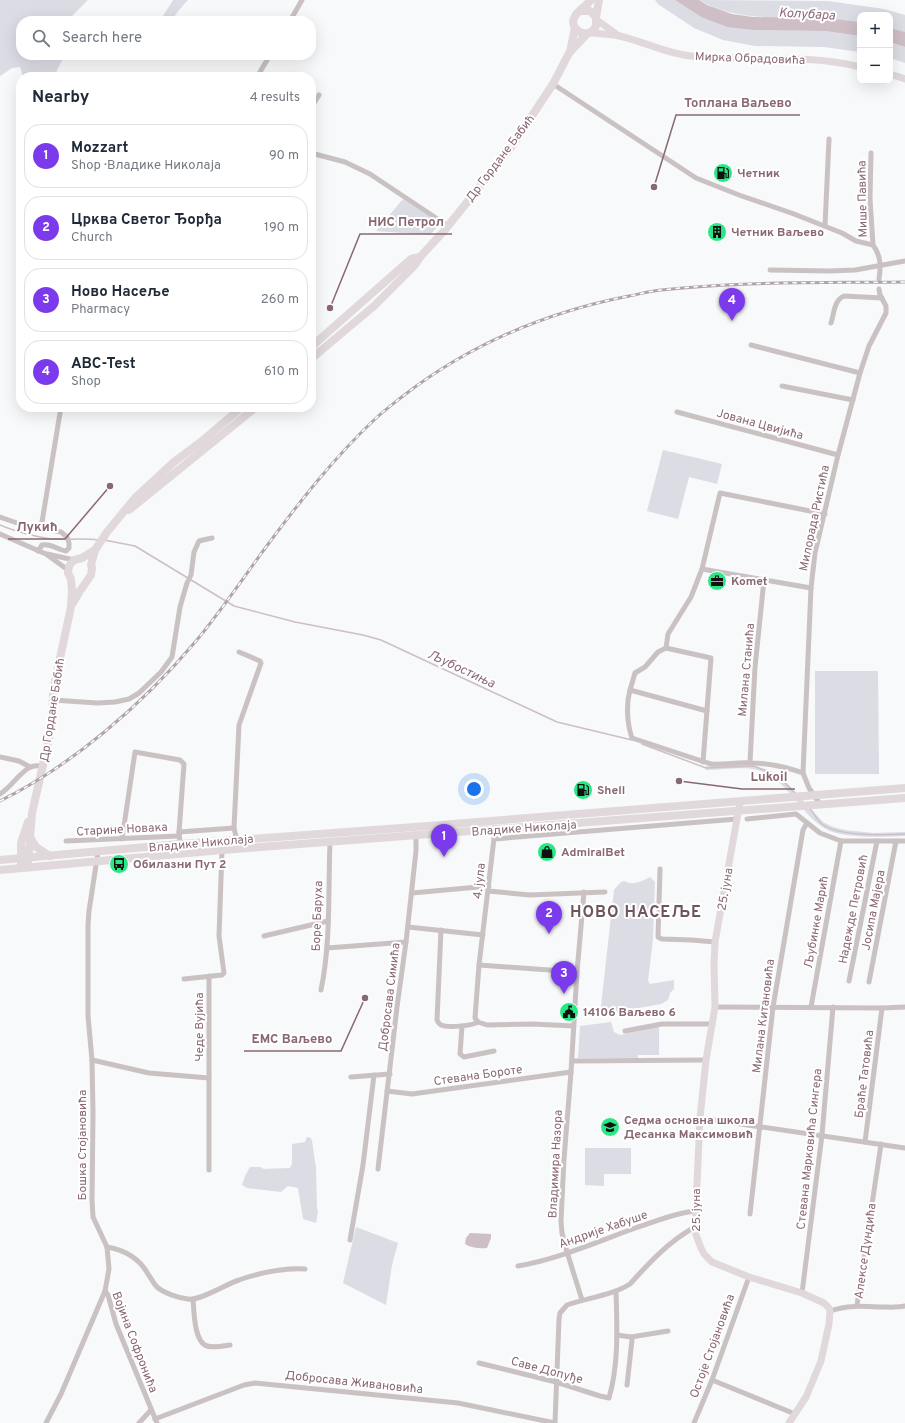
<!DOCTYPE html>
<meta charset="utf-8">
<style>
:root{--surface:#fff;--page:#f2f2f3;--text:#1f2937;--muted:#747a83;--line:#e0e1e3;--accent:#7c3aed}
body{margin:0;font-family:Overpass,sans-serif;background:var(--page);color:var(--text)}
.controls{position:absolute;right:12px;top:12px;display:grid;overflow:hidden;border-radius:8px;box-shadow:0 4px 16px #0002}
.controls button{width:36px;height:36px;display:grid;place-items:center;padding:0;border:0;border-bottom:1px solid var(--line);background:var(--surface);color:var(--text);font:20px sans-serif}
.you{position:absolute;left:474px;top:789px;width:14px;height:14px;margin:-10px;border:3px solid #fff;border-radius:50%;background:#1a73e8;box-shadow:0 0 0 6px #1a73e833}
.badge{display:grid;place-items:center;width:26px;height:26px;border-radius:50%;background:var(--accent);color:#fff;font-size:13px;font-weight:700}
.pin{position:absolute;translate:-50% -33px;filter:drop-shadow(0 1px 2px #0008)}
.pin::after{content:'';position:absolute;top:21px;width:14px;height:12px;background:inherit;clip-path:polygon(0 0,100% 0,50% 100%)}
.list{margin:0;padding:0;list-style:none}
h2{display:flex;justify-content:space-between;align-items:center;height:52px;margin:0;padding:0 16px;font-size:17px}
h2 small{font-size:13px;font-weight:400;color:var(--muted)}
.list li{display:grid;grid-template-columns:26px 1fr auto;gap:12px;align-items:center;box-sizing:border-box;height:64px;margin:0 8px 8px;padding:0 8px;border:1px solid var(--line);border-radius:16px}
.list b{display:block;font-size:15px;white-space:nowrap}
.list p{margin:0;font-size:13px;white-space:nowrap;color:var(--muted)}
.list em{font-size:13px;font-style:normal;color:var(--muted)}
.icon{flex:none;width:22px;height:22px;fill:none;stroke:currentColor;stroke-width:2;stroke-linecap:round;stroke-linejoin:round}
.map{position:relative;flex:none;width:905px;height:1423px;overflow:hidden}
.search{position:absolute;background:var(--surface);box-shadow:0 4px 16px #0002;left:16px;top:16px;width:300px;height:44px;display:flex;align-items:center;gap:10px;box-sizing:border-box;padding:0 14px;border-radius:16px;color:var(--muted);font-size:15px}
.panel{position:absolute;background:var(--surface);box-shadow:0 4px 16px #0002;left:16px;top:72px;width:300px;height:340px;border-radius:16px}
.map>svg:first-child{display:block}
.green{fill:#dbdce4}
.water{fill:#cebec6}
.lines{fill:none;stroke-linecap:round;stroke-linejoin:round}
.stream{stroke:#cebec6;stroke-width:1.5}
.street{stroke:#cac1c3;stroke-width:5}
.secondary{stroke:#e0d8da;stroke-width:7}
.primary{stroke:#e0d8da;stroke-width:8}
.rail-casing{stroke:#b1a4a8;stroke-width:3}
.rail{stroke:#fff;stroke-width:1.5;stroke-dasharray:4.5;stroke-linecap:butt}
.labels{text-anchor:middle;stroke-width:4;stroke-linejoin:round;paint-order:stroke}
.street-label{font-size:12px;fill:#896872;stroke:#fff}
.poi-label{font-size:12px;font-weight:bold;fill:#896872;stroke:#fff;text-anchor:start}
.water-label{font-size:13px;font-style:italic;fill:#8b697a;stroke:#fff}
.district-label{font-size:16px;font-weight:bold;letter-spacing:1px;fill:#6e565d;stroke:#fff}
.leader{fill:none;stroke:#896872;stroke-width:1.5}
.callout-dot{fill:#896872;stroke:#fff;stroke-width:1.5}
.callout-label{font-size:13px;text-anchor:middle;font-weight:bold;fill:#896872;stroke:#fff;stroke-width:4;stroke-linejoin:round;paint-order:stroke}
</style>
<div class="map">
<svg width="905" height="1423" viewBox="0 0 905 1423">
<rect width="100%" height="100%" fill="#f7f9fa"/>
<!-- green -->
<g class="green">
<polygon points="0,0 88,0 67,21 21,21 21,55 65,55 57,70 55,77 23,77 20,67 12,68 0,76"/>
<polygon points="173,0 188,0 179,10 171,21 160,21"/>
<polygon points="655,0 675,0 701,17 753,30 825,31 860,36 860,52 824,47 755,46 723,40 694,28 658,4"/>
<path d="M699,0L828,1L884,9L905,15V32L890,28V15H860V22C849,21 837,19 826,18C783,16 738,23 699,0Z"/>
<polygon points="890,42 905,47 905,63 890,58"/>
<polygon points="403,199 439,223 439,225 430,235 376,231"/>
<polygon points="663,450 722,464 717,484 689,477 678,519 647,511"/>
<polygon points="815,671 878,671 879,774 815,774"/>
<path d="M753,765L773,772L787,783L823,822L833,827L845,830L873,833L905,832V836C885,837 844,839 826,829C799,814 786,774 752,769C740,767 719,770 706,770V766Z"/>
<path d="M650,877L655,882L653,939L648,981L650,984L674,980V989L670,993L668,1000L661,1004L600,1015L614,890C626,874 623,885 635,883C640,882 646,879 650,877Z"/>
<polygon points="611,1022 614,1032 620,1035 659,1026 659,1055 638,1055 638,1058 578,1058 580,1026"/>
<polygon points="307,1137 311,1138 312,1141 316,1168 317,1209 318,1211 316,1223 303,1219 298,1188 288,1186 281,1192 247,1188 242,1185 245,1176 250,1167 260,1167 264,1169 290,1168 292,1164 292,1144 305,1142"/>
<polygon points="585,1148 631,1148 631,1174 604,1174 604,1186 585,1185"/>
<polygon points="356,1227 398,1243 392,1265 386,1305 343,1283"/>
</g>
<!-- water -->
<g class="water">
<polygon points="675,0 699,0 707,5 732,14 753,17 827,18 860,22 860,36 825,31 753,30 728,27 701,17"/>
<polygon points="890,28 905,32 905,47 890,42"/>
<path d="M470,1233L491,1234V1238L487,1248C480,1249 471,1248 465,1244L466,1238Z"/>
</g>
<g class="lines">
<!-- stream -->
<g class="stream">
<path d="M0,525C13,531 37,537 51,539C67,540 83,538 98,540"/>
<polyline points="104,540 135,546 234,606 295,622 363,635 381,640 557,722 632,740"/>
<polyline points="642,744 706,768 753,766 772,773 785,783 795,793"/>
<path d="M810,809C814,813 817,820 822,824C839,837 884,835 905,834"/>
</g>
<!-- street -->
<g class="street">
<polyline points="290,21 302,0"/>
<polyline points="257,77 270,55"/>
<path d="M553,84L696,178L739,195L794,214L842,233L856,241L873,245C881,256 881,266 879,279"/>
<polyline points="311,108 319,95"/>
<polyline points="311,153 345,162 370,174 448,226"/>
<polyline points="871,153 870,199 873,245"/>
<polyline points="825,226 829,139"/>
<polyline points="770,270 829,271 855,270 905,261"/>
<path d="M831,323C834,314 834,300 844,296L882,298"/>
<polyline points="751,345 860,373"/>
<polyline points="782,386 853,400"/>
<polyline points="677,412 838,455"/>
<path d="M0,517L20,524L61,532L67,537L69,543V548L66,551C57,550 52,543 42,545L38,551"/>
<polyline points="41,528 61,407"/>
<polyline points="0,534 46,554 68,570"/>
<polyline points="47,554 74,560"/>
<polyline points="702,569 811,588"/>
<polyline points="666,648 711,658 703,762"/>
<polyline points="630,690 635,673 645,667 658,652 666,648 668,634 691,597 702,569 720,493 825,514"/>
<polyline points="53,700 97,703 115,702 129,699 139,693 161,672 172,657 180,607 187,583 191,575 194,552 199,541 212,538"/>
<path d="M707,711L630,690C626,704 627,724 632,738L711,764C725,765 738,762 752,763C770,763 786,767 803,773"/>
<polyline points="0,757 19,761 30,767"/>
<polyline points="750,762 755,667 764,580"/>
<path d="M0,794C12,787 20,771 31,767C35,765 40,766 44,766"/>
<polyline points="820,804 809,788 803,773 811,588 815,553 838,455 860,373 869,346 886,313 886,306 880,295 879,289"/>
<polyline points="747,819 796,814 820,833 841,841 905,841"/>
<polyline points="495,830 479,965 475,1018 478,1022 487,1025 532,1024 574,1026"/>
<polyline points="179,832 234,828"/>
<polyline points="122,839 135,752 180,760 184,764 179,832 180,844"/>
<polyline points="494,839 737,819"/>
<polyline points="66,841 179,836"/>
<polyline points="237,841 234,828 239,725 261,663 260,661 239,652"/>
<polyline points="660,869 658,937 662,939 691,940 715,942"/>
<polyline points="488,891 530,895 605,892"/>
<polyline points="412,893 489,886"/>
<polyline points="408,927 483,935"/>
<path d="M441,930L437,1020C439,1023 438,1023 441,1025C448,1028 472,1026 478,1022"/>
<polyline points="264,936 328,921"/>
<polyline points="327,948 406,942"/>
<polyline points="479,965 577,972"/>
<polyline points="184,979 222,975 224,973 219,936 222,850"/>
<polyline points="849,981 877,841"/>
<polyline points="869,982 896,841"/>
<path d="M321,990C331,942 328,891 330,842"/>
<polyline points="715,1007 882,1008 905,1007"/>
<polyline points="811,1007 841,841"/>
<polyline points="462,1026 460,1054 464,1057 494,1051"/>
<polyline points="625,1031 662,1024 713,1024"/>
<polyline points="92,1060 149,1073 209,1078"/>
<polyline points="572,1061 706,1060"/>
<polyline points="351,1077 390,1074"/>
<polyline points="387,1091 412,1094 571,1072"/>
<polyline points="700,1118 905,1148"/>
<polyline points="865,1142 882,1008"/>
<polyline points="378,1169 397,1007 406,942 416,851 416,834"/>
<polyline points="209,1170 209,976"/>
<polyline points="750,1214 773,1007 803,830 807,823"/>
<polyline points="350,1240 363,1165 374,1075"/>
<path d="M107,1247C125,1250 139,1258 148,1274C151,1278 153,1283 157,1287C164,1293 178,1298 188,1299C200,1301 226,1284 239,1280C259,1273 284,1268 305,1269"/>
<path d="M518,1266C559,1259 599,1241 638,1227C657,1221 675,1213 695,1211"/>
<polyline points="105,1291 108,1295 116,1324 157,1423"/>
<polyline points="802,1293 822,1135 833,1007"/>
<path d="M193,1299C194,1311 194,1342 207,1346C214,1348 223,1346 230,1345"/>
<polyline points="582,1300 567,1252 562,1233 561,1221 564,1159 571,1072 577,972 584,892"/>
<polyline points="857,1305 881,1144"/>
<path d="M830,1311C847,1305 862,1306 880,1307C888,1307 897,1308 905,1306"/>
<polyline points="617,1335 631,1337 632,1340 627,1385"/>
<polyline points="631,1337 668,1331"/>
<path d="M479,1363L556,1382L600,1396L609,1398C619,1363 617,1327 616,1291"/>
<polyline points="712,1380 795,1414"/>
<polyline points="155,1419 244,1385 255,1383 458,1403 555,1423"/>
<polyline points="46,1423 61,1394 105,1291 109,1269 107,1247 93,1217 92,1200 93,1113 92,1060 88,1016 88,925 89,911 98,852"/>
<polyline points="139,1423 151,1410"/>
<path d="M555,1423L559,1319L560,1313L567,1305C587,1298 613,1295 630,1284C649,1263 669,1241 695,1227"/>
<polyline points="694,1423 712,1380 749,1277"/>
</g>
<!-- secondary -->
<g class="secondary">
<polyline points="597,20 619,36"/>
<path d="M590,33C600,34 611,34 620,36C644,42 666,53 690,56C747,62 804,53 860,67"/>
<polyline points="890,74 905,79"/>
<polyline points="740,802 715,942 714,964 715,1007 706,1060 700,1118 695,1227 696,1235 701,1248 704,1254 712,1262 749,1277 802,1293 824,1303 829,1308 830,1311 829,1324 821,1361 806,1397 789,1423"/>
</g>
<!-- primary -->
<g class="primary">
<path d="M581,11H590L596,17V26C588,42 567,29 575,16C578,11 587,5 591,0"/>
<polyline points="596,17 599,0"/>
<polyline points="570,52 575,28"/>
<polyline points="311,347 411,259 420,257"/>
<polyline points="311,359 374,306 415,265 420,257 444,231 512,146 553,84 569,53 588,33"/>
<polyline points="129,510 256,407"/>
<polyline points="73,603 80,591 91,575 92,568 91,565 95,550"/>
<polyline points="30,837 36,847 50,856"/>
<polyline points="0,860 180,844 415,827 905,788"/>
<polyline points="28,862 32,813 50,734 54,686 71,607 72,590 71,579 68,573 69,566 74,560 82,558 95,550 107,532 135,498 174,462 202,441 242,407"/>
<polyline points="21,864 21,843 28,822"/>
<polyline points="0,870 222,850 905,798"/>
</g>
<defs>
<path id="rail" d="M0,801C73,765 144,703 196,641C222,610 245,575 269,543C301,500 334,458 373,421C382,412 393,404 403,396C469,345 547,312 629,296C640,294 650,291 661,290C742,281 824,283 905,282"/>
</defs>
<!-- rail casing -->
<use href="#rail" class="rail-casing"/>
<!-- rail -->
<use href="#rail" class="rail"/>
</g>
<!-- icons -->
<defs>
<symbol id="fuel-disc" viewBox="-11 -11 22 22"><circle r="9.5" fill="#2ae786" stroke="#fff"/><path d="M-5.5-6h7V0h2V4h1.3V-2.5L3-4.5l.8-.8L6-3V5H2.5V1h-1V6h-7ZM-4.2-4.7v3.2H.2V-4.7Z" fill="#111"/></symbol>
<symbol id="building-disc" viewBox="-11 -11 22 22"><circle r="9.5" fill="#2ae786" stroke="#fff"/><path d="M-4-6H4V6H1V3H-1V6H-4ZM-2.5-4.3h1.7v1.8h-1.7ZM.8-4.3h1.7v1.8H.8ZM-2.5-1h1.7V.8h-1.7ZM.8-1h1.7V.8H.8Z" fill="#111"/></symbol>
<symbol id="office-disc" viewBox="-11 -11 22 22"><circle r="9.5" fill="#2ae786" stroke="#fff"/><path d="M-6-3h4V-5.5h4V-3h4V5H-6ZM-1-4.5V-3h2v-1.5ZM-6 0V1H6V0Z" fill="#111"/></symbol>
<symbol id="shop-disc" viewBox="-11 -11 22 22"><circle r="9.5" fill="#2ae786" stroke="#fff"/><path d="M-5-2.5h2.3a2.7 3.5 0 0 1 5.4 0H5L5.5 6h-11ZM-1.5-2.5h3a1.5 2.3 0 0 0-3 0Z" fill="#111"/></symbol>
<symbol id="bus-disc" viewBox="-11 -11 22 22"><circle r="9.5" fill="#2ae786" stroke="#fff"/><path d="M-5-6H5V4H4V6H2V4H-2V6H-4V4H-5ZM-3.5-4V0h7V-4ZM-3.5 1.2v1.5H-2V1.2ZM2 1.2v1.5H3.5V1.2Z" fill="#111"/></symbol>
<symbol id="civic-disc" viewBox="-11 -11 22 22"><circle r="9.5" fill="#2ae786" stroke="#fff"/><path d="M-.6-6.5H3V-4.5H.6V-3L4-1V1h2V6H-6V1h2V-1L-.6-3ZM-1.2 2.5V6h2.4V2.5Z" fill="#111"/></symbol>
<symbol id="school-disc" viewBox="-11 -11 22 22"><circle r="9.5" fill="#2ae786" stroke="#fff"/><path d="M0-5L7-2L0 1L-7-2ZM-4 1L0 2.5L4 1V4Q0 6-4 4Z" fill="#111"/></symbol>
</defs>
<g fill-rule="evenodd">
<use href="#fuel-disc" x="712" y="162" width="22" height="22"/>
<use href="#building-disc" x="706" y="221" width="22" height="22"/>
<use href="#office-disc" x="706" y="570" width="22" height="22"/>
<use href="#fuel-disc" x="572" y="779" width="22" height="22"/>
<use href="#shop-disc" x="536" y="841" width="22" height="22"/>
<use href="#bus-disc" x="108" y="853" width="22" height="22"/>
<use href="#civic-disc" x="558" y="1001" width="22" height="22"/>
<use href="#school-disc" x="599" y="1116" width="22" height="22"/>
</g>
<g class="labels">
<!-- street labels -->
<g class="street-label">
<text transform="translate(750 58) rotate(2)" y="4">Мирка Обрадовића</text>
<text transform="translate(500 158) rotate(-53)" y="4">Др Гордане Бабић</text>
<text transform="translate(862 199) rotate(-91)" y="4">Мише Павића</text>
<text transform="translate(760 424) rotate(15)" y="4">Јована Цвијића</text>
<text transform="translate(814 518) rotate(-78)" y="4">Милорада Ристића</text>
<text transform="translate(746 670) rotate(-85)" y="4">Милана Станића</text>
<text transform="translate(52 710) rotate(-81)" y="4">Др Гордане Бабић</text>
<text transform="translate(524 828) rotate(-4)" y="4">Владике Николаја</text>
<text transform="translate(122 829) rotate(-3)" y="4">Старине Новака</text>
<text transform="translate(201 843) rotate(-5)" y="4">Владике Николаја</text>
<text transform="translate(479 881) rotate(-84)" y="4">4. јула</text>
<text transform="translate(725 889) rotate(-80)" y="4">25. јуна</text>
<text transform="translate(853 909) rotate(-79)" y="4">Надежде Петровић</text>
<text transform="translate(873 910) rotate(-79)" y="4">Јосипа Мајера</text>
<text transform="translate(317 916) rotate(-88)" y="4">Боре Баруха</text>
<text transform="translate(816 922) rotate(-80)" y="4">Љубинке Марић</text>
<text transform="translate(389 997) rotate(-83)" y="4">Добросава Симића</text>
<text transform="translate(763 1016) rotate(-83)" y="4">Милана Китановића</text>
<text transform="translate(199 1027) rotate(-90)" y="4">Чеде Вујића</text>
<text transform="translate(864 1074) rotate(-83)" y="4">Браће Татовића</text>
<text transform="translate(478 1075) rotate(-8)" y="4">Стевана Бороте</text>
<text transform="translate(82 1145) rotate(-90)" y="4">Бошка Стојановића</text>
<text transform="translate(809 1149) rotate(-84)" y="4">Стевана Марковића Сингера</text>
<text transform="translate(555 1164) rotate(-87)" y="4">Владимира Назора</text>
<text transform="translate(696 1210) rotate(-90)" y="4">25. јуна</text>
<text transform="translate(603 1229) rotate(-19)" y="4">Андрије Хабуше</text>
<text transform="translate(865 1251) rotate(-82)" y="4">Алексе Дундића</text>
<text transform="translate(135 1342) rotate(69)" y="4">Војина Софронића</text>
<text transform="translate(712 1346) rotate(-70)" y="4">Остоје Стојановића</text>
<text transform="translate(547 1370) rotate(15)" y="4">Саве Допуђе</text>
<text transform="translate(354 1382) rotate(6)" y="4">Добросава Живановића</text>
</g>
<!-- poi labels -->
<g class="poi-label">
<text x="737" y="177">Четник</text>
<text x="731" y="236">Четник Ваљево</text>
<text x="731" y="585">Komet</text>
<text x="597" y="794">Shell</text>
<text x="561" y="856">AdmiralBet</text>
<text x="133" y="868">Обилазни Пут 2</text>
<text x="583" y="1016">14106 Ваљево 6</text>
<text x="624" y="1124">Седма основна школа<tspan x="624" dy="14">Десанка Максимовић</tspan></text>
</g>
<!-- water labels -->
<g class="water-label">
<text transform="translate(807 13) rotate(3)" y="5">Колубара</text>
<text transform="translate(462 668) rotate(25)" y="5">Љубостиња</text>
</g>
<!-- district labels -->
<g class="district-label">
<text x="636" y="917">НОВО НАСЕЉЕ</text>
</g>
</g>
<!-- callouts -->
<path class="leader" d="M654 187L676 115H800M330 308L360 234H452M110 486L65 539H8M679 781L742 789H795M365 998L341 1051H244"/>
<g class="callout-dot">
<circle cx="654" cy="187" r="4"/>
<circle cx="330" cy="308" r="4"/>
<circle cx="110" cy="486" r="4"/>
<circle cx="679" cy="781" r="4"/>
<circle cx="365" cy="998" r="4"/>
</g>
<g class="callout-label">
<text x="738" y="107">Топлана Ваљево</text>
<text x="406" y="226">НИС Петрол</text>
<text x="37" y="531">Лукић</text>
<text x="769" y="781">Lukoil</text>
<text x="292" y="1043">ЕМС Ваљево</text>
</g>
</svg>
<div class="controls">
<button>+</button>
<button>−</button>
</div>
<div class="you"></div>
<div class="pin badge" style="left:444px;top:857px">1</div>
<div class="pin badge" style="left:549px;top:934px">2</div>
<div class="pin badge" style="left:564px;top:994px">3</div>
<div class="pin badge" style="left:732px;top:321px">4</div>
<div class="search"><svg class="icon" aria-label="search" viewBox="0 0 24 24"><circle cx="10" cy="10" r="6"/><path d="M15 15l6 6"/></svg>Search here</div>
<section class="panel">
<h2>Nearby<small>4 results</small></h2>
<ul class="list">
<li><span class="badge">1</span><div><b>Mozzart</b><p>Shop · Владике Николаја</p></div><em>90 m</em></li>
<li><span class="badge">2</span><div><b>Црква Светог Ђорђа</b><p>Church</p></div><em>190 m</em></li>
<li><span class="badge">3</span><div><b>Ново Насеље</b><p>Pharmacy</p></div><em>260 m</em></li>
<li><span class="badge">4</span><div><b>ABC-Test</b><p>Shop</p></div><em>610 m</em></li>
</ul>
</section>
</div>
